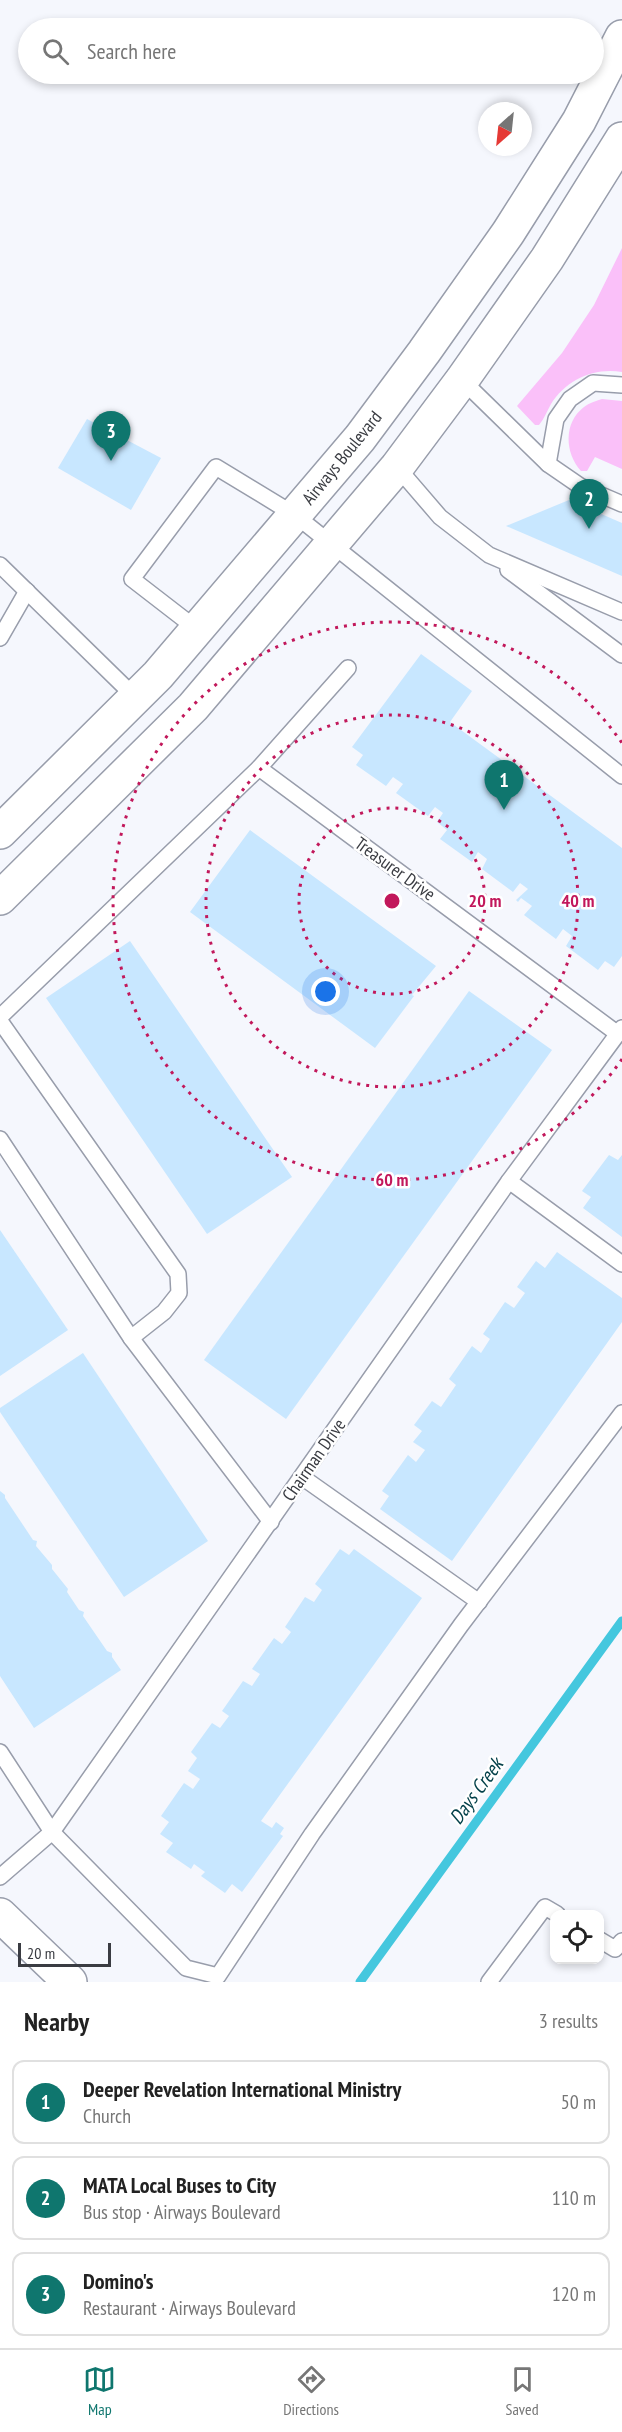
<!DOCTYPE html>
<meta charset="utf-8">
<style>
:root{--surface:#fff;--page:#f6f6f6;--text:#222;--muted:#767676;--line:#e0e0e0;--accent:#0f766e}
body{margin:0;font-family:"PT Sans Narrow",sans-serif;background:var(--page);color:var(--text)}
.controls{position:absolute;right:18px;bottom:18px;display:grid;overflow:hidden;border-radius:12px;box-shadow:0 3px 9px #0003}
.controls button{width:54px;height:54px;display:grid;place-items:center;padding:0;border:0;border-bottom:2px solid var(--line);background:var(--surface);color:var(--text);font:30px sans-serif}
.compass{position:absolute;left:478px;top:102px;width:54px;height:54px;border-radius:50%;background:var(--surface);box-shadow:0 3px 9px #0003;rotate:207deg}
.scale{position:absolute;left:18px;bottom:15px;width:93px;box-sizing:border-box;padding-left:6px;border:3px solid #3a3c42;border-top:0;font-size:16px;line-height:21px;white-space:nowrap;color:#3a3c42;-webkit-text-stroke:4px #fff;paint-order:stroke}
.you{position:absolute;left:326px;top:992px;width:21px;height:21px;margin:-15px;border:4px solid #fff;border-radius:50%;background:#1a73e8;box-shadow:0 0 0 9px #1a73e833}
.badge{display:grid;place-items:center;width:39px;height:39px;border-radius:50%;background:var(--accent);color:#fff;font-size:20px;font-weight:700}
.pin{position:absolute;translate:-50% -50px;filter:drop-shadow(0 2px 3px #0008)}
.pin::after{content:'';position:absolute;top:32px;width:21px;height:18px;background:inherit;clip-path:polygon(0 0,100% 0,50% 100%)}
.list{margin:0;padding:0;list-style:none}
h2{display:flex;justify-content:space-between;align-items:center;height:78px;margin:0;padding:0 24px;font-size:26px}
h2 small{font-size:20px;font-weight:400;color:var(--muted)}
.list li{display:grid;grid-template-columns:39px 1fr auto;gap:18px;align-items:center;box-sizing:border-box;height:84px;margin:0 12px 12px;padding:0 12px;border:2px solid var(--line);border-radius:12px}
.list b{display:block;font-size:22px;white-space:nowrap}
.list p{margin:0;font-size:20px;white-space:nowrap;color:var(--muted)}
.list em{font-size:20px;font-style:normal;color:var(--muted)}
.icon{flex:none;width:33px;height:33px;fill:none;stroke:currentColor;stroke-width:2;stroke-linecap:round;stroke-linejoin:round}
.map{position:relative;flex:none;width:622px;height:1982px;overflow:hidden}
.search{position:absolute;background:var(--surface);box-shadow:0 3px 9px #0003;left:18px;right:18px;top:18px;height:66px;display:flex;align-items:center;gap:15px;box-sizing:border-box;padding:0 21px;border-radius:33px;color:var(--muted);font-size:22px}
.sheet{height:366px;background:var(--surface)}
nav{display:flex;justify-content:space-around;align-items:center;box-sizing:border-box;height:84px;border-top:2px solid var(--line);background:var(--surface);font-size:16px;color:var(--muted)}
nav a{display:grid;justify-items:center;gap:3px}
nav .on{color:var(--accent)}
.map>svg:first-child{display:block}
.green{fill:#fac0f9}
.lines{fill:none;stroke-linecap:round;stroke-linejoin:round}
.stream{stroke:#44c7de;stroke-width:9}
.building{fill:#c8e7ff}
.service-casing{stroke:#989dab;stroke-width:18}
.tertiary-casing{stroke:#989dab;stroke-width:36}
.primary-casing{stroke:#989dab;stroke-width:36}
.service{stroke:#fff;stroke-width:15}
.tertiary{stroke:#fff;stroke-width:33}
.primary{stroke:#fff;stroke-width:33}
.ring{fill:none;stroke:#c2185b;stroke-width:3;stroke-dasharray:3 6}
.labels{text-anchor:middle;stroke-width:5;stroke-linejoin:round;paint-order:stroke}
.street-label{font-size:18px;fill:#3a3c42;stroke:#fff}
.water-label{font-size:20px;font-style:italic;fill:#04414a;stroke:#fff}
.centre{fill:#c2185b;stroke:#fff;stroke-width:3}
.ring-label{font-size:18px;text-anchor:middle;font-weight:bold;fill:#c2185b;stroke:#fff;stroke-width:5;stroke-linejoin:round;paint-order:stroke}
</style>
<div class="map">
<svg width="622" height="1982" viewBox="0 0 622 1982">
<rect width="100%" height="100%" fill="#f5f7fd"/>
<!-- green -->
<g class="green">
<path d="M622,248V372C594,367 566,380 551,404C547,411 544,419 539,425H535L517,406L562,353L594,305Z"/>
<path d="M602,399L622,401V469L595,457L587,471H581C565,453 563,423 584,407C589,403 596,401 602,399Z"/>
</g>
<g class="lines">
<!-- stream -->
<polyline class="stream" points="360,1982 622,1621"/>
</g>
<!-- building -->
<g class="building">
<polygon points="87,419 161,458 131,510 58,468"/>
<polygon points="569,500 622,523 622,576 506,526"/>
<polygon points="421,654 472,691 450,722 622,848 622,956 614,967 605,961 598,970 566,946 572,936 563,929 556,939 524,915 532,906 521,898 518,902 516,900 528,889 520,883 513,892 482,869 487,859 478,852 472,862 440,839 447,830 437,822 443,813 435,807 428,816 396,793 403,784 393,777 386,786 356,765 363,755 352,747"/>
<polygon points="250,830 436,966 412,995 414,996 375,1048 190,912"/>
<polygon points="130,941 292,1177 207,1234 46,998"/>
<polygon points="469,991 552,1050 286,1419 204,1360"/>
<polygon points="609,1155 618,1160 622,1155 622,1237 583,1208 591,1197 582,1191"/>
<polygon points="0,1230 68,1330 0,1376"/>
<polygon points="557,1252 622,1298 622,1322 452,1561 380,1509 389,1496 382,1491 408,1455 416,1462 425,1450 413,1442 422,1431 414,1425 432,1401 441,1407 456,1385 449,1379 472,1346 481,1353 490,1339 483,1334 505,1302 514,1308 525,1293 517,1287 536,1261 545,1268"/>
<polygon points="83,1353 208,1541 124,1597 0,1412 0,1408"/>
<polygon points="0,1491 5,1495 5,1498 33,1540 37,1541 36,1546 52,1565 52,1569 68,1589 67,1592 79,1610 84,1612 83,1616 107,1651 112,1653 112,1657 121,1670 34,1728 0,1676"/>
<polygon points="340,1549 349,1555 354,1549 422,1598 261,1821 272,1828 276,1822 284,1828 280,1834 283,1836 242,1892 232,1884 225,1893 201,1876 205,1872 194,1864 191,1869 166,1852 173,1843 160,1834 169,1822 161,1816 184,1783 193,1789 200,1779 188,1771 197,1758 191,1752 212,1723 220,1728 229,1716 222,1711 243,1681 252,1686 260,1674 252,1669 274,1638 282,1644 291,1632 285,1627 305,1597 314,1602 322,1590 315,1584"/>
</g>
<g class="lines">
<defs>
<g id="service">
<polyline points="462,380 548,464 580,486 622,504"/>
<polyline points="548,464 556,419 570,399 593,383 622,385"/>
<polyline points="397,467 440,517 489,555 622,612"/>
<polyline points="0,565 136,698"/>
<polyline points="508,570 622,655"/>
<polyline points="198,630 132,579 216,467 295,515 622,776"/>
<polyline points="0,638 27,591"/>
<polyline points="259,768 618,1034"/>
<polyline points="0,1017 259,768 348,668"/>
<polyline points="0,1021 178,1274 179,1293 164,1312 131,1338"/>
<polyline points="0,1139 131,1338 271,1522"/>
<polyline points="509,1181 622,1264"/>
<polyline points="302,1477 479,1602"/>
<polyline points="0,1752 52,1832 186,1968 218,1976 312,1834 461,1625 622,1413"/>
<polyline points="0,1877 52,1832 509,1181 622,1028"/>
<polyline points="600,1940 615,1949 622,1941"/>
<polyline points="489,1982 545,1907 557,1914"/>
</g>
<polyline id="tertiary" points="0,1915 70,1982"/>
<g id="primary">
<polyline points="0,832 158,675 360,438 424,352 508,233 579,121 622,37"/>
<polyline points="0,898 193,707 397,467 462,380 547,259 622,139"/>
</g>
</defs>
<!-- service casing -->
<use href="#service" class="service-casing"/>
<!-- tertiary casing -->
<use href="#tertiary" class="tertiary-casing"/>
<!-- primary casing -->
<use href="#primary" class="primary-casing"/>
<!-- service -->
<use href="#service" class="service"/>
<!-- tertiary -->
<use href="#tertiary" class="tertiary"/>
<!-- primary -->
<use href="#primary" class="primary"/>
</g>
<!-- distance rings -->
<g class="ring">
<circle cx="392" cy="901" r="93"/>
<circle cx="392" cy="901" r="186"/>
<path d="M622 1059A279 279 0 1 1 622 743"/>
</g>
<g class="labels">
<!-- street labels -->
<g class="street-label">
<text transform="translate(342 458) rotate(-51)" y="6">Airways Boulevard</text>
<text transform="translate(395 869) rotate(36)" y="6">Treasurer Drive</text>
<text transform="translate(314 1460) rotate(-55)" y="6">Chairman Drive</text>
</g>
<!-- water labels -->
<g class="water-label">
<text transform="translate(476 1791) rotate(-54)" y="7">Days Creek</text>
</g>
</g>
<circle cx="392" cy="901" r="9" class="centre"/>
<g class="ring-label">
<text x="485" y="907">20 m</text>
<text x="578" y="907">40 m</text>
<text x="392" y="1186">60 m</text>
</g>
</svg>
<div class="controls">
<button><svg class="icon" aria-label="locate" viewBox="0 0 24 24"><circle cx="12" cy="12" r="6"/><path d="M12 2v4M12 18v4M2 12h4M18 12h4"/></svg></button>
</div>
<svg class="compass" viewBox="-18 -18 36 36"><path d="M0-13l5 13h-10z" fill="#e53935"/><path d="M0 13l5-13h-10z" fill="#767676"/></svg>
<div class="scale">20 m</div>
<div class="you"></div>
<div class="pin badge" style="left:504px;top:810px">1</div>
<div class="pin badge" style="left:589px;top:529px">2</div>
<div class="pin badge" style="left:111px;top:461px">3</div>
<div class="search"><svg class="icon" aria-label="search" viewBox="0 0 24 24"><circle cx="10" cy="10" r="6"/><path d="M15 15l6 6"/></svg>Search here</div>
</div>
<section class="sheet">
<h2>Nearby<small>3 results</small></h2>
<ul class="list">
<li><span class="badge">1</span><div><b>Deeper Revelation International Ministry</b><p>Church</p></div><em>50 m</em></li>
<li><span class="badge">2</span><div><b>MATA Local Buses to City</b><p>Bus stop · Airways Boulevard</p></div><em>110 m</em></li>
<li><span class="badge">3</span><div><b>Domino's</b><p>Restaurant · Airways Boulevard</p></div><em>120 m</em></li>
</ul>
</section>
<nav>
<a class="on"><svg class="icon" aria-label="map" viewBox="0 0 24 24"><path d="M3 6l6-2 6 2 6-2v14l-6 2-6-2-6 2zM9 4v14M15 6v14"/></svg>Map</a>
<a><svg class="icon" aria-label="directions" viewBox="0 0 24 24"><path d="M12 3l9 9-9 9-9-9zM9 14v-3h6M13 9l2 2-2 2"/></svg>Directions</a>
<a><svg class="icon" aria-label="saved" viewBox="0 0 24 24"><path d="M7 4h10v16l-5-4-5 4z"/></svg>Saved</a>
</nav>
